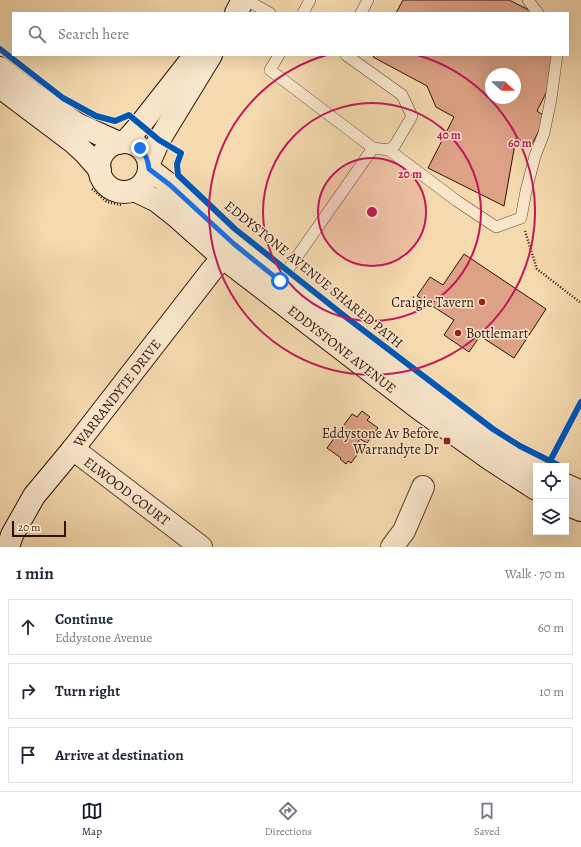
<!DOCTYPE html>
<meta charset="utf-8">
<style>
:root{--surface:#fff;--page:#f6f6f7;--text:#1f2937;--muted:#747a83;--line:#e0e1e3;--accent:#111827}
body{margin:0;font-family:Alegreya,serif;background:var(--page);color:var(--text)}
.controls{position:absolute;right:12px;bottom:12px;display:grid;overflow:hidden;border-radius:0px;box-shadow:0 4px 16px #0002}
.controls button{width:36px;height:36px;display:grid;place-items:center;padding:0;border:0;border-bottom:1px solid var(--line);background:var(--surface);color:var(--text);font:20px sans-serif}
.compass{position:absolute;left:485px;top:68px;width:36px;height:36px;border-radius:50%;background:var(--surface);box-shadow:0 4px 16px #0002;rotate:112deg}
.scale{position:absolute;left:12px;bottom:10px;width:54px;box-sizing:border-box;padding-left:4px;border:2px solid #2f1206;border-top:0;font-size:11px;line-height:14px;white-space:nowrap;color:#2f1206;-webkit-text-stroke:3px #f8e6cb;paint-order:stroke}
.stop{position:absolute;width:12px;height:12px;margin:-9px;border:3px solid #1a73e8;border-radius:50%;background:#fff}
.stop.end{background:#1a73e8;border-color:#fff;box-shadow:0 1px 4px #0008}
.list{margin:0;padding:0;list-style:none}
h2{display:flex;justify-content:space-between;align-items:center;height:52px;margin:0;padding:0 16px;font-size:17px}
h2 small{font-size:13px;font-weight:400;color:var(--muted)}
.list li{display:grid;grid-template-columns:26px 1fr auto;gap:12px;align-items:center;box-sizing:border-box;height:56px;margin:0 8px 8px;padding:0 8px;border:1px solid var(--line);border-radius:0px}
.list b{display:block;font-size:15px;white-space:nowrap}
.list p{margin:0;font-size:13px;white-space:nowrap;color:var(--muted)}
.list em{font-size:13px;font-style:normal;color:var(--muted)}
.icon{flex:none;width:22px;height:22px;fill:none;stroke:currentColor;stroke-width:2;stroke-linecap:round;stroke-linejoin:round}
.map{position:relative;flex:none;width:581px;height:547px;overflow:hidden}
.search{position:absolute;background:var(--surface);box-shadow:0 4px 16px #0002;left:12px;right:12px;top:12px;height:44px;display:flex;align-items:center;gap:10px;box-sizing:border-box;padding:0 14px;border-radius:0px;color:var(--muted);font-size:15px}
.sheet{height:244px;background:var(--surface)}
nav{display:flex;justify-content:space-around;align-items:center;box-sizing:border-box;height:56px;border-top:1px solid var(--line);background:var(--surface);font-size:11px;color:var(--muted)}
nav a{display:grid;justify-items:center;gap:2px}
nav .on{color:var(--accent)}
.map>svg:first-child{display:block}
.building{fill:#dda286;stroke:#2f1206;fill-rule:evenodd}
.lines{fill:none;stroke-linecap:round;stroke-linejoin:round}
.lane-casing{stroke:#604430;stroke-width:12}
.street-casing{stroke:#604430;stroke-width:24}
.secondary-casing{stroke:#2f1206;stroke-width:24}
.path{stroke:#2f1206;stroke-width:2.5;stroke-dasharray:1 2;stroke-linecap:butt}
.lane{stroke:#f8e6cb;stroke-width:11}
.street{stroke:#f8e6cb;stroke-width:22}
.secondary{stroke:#f8e6cb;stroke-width:22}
.cycleway-casing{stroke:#f8e6cb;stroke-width:8}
.cycleway{stroke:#0057b8;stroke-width:6}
.route{stroke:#1a73e8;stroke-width:5}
.ring{fill:none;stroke:#c2185b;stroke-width:2}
.poi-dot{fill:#8f2418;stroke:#f8e6cb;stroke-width:1.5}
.labels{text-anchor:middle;stroke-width:3;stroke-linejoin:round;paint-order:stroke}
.street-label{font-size:14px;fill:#2f1206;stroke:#f8e6cb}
.poi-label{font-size:14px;fill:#2f1206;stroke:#f8e6cb;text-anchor:end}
.centre{fill:#c2185b;stroke:#f8e6cb;stroke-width:2}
.ring-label{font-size:12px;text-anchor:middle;font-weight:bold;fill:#c2185b;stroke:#f8e6cb;stroke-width:3;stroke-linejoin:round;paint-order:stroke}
</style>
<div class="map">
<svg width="581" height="547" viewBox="0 0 581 547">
<rect width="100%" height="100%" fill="#f5d9af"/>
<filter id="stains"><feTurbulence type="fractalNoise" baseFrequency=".005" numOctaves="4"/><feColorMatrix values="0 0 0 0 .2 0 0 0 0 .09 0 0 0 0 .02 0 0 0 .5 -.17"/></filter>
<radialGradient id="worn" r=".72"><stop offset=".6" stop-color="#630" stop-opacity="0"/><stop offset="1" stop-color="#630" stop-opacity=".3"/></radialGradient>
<!-- building -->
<g class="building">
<polygon points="403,0 509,0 533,12 533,13 396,13"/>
<path d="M374,55H553L550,85L537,111L546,117L531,146L516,138L504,206L428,168L454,117L436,107L427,86L373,57ZM491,74H515V98H491Z"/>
<polygon points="464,254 546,309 514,358 480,336 469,352 444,335 454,320 417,296 430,277 443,285"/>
<polygon points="362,411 370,417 367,420 378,428 367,443 360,439 354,447 360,451 351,463 348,461 346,464 340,459 341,458 327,448 352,414 357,417"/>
</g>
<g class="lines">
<defs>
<g id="lane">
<polyline points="246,0 270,13"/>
<polyline points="528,0 538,13"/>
<polyline points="303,13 310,0"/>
<polyline points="361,13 368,0"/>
<polyline points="279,55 270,70 373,148"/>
<polyline points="346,55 402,95 412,116 395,145 389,150"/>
<polyline points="280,281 373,148 389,150 457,201 496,227 521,218 526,191 535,156 544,133 551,99 557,55"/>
</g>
<g id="street">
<polyline points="73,449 201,547"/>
<polyline points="392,547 404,531 423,487"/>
</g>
<g id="secondary">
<polyline points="236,13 243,0"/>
<polyline points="0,68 32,93 77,124 119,143"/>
<polyline points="0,87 73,142 85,153 100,170"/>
<polyline points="125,142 140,125 195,55"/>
<circle cx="124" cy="167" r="25"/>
<polyline points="149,163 159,140 211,55"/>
<polyline points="149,169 170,185 234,244 280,281 450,412 516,458 536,470"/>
<polyline points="134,190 157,201 176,216 222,257 421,410 490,459 536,489"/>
<polyline points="566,485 581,492"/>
<polyline points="566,504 581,510"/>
<polyline points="8,547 12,535 34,496 73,449 212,270 232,247"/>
</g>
</defs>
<!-- lane casing -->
<use href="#lane" class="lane-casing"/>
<!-- street casing -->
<use href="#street" class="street-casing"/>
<!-- secondary casing -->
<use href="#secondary" class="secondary-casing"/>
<!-- path -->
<g class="path">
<polyline points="92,189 107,202 121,205"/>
<polyline points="525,231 537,269 581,303"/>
</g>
<!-- lane -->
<use href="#lane" class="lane"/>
<!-- street -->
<use href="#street" class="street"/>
<!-- secondary -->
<use href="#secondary" class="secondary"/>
<defs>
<g id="cycleway">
<polyline points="0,49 63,98 96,116 115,121 129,115 159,140 181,153 177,164 178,175 235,229 342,314 493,429 520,446 560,466"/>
<polyline points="550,461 581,402"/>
</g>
</defs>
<!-- cycleway casing -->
<use href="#cycleway" class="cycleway-casing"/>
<!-- cycleway -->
<use href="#cycleway" class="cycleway"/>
</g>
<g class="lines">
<!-- route -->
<path class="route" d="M140,148C146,155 148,160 149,169L170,185L234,244L280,281"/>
</g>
<!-- distance rings -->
<circle cx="372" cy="212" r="54" fill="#c2185b" fill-opacity=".12"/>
<g class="ring">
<circle cx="372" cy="212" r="54"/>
<circle cx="372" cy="212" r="109"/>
<path d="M417 55A163 163 0 1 1 327 55"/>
</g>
<!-- markers -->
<g class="poi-dot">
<circle cx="482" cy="302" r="4"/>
<circle cx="458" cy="333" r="4"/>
<rect x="443" y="437" width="8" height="8" rx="2"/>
</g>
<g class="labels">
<!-- street labels -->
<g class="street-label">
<text transform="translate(314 274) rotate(39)" y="5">EDDYSTONE AVENUE SHARED PATH</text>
<text transform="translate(342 349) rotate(38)" y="5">EDDYSTONE AVENUE</text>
<text transform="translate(117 393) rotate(-52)" y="5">WARRANDYTE DRIVE</text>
<text transform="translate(127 491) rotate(37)" y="5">ELWOOD COURT</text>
</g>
<!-- poi labels -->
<g class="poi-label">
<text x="474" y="307">Craigie Tavern</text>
<text x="466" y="338" text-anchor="start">Bottlemart</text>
<text x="439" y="438">Eddystone Av Before<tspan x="439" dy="16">Warrandyte Dr</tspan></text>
</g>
</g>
<circle cx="372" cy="212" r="6" class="centre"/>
<g class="ring-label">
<text x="449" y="139">40 m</text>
<text x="520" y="147">60 m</text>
<text x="410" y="178">20 m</text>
</g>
<rect width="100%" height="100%" filter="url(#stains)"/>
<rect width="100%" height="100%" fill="url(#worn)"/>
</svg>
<div class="controls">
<button><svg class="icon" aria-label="locate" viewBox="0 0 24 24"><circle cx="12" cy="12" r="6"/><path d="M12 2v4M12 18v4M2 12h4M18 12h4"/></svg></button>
<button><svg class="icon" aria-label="layers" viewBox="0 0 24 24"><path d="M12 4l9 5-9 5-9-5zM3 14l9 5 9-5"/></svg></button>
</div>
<svg class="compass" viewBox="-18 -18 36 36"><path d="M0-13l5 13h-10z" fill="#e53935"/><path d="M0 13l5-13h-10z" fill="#747a83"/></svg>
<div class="scale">20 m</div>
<div class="stop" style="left:280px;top:281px"></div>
<div class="stop end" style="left:140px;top:148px"></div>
<div class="search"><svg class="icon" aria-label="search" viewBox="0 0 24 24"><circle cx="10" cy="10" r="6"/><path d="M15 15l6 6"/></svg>Search here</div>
</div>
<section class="sheet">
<h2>1 min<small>Walk · 70 m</small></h2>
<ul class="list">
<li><svg class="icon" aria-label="ahead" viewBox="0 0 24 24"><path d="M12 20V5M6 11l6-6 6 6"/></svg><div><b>Continue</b><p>Eddystone Avenue</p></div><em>60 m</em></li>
<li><svg class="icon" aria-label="right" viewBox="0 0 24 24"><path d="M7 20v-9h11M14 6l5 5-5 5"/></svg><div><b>Turn right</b></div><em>10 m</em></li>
<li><svg class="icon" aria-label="arrive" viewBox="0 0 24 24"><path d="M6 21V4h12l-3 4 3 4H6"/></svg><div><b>Arrive at destination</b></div></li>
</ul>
</section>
<nav>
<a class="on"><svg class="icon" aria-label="map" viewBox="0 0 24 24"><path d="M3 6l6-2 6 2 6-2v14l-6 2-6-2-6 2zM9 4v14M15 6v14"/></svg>Map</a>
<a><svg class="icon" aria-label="directions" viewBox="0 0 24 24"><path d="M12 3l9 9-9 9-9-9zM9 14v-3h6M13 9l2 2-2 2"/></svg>Directions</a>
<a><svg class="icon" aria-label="saved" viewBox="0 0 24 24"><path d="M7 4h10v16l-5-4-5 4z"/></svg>Saved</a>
</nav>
